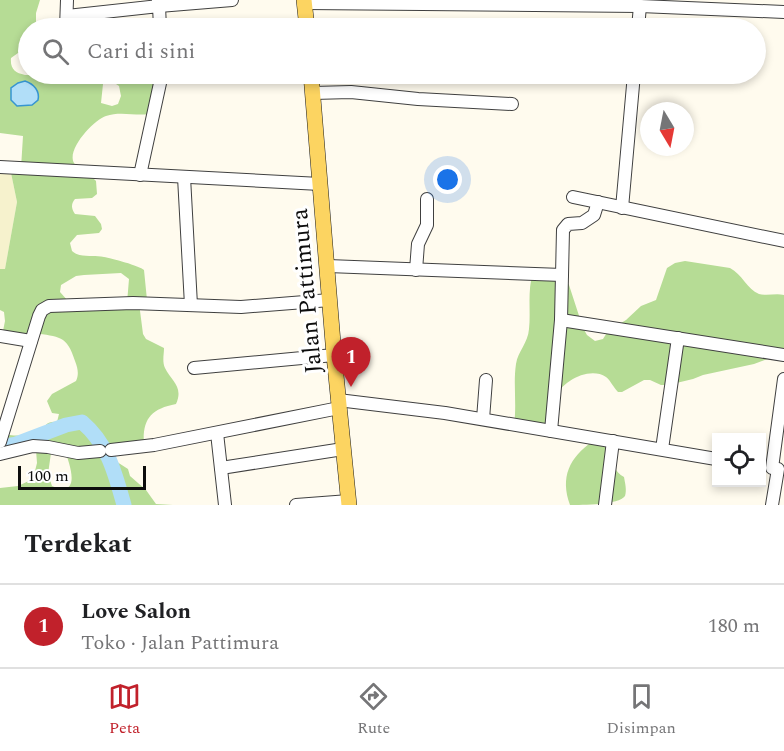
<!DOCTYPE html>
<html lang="id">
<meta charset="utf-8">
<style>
:root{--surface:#fff;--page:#f2f2f2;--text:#202124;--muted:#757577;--line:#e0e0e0;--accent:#c1212b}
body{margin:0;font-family:Spectral,serif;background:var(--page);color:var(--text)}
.controls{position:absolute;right:18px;bottom:18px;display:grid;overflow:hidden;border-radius:0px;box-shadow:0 3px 9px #0003}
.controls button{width:54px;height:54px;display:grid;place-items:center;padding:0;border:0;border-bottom:2px solid var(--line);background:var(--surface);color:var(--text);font:30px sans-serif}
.compass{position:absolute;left:640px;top:102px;width:54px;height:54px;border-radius:50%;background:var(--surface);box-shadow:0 3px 9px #0003;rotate:170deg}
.scale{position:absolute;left:18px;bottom:15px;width:128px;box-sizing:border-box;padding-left:6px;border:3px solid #0d0d0d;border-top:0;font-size:16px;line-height:21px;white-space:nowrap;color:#0d0d0d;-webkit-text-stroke:4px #fff;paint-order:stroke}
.you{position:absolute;left:448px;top:180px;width:21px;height:21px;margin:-15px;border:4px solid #fff;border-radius:50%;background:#1a73e8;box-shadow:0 0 0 9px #1a73e833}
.badge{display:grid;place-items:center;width:39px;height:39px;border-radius:50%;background:var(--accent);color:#fff;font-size:20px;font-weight:700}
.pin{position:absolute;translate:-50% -50px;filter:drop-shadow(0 2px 3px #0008)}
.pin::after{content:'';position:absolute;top:32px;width:21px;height:18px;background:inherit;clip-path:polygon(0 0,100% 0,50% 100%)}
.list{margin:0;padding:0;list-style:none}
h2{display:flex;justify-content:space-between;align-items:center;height:78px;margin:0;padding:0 24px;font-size:26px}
h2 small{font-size:20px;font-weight:400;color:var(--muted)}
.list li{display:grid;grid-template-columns:39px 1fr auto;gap:18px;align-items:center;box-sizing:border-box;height:84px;padding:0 24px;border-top:2px solid var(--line)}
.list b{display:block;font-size:22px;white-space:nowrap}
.list p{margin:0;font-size:20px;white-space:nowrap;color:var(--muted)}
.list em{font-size:20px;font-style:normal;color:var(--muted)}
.icon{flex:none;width:33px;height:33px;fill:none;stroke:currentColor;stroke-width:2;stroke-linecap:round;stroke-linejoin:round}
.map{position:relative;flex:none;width:784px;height:505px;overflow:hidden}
.search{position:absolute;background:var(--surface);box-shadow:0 3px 9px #0003;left:18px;right:18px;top:18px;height:66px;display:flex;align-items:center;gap:15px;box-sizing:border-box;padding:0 21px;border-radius:33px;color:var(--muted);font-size:22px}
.sheet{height:162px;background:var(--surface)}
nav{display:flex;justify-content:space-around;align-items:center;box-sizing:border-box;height:84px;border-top:2px solid var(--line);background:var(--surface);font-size:16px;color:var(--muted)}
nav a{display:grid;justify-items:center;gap:3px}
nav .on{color:var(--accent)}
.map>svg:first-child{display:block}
.farmland{fill:#f6f2cd}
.forest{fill:#b6dc95;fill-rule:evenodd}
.water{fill:#b1def8;stroke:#3695d1;stroke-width:1.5}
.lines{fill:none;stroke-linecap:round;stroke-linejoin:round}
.river{stroke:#b1def8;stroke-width:15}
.minor-casing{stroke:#404040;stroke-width:14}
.major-casing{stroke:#1e1e1e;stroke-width:16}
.minor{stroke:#fff;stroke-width:12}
.major{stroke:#fcd461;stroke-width:15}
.labels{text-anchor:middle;stroke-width:6;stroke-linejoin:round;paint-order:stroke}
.street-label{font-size:24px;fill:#0d0d0d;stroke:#fff}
</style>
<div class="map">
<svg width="784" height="505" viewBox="0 0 784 505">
<rect width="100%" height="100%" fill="#fffbee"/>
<!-- farmland -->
<polygon class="farmland" points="0,167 10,168 17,202 5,269 0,269"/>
<!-- forest -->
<g class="forest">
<path d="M0,0H40L36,13V28H28V54L18,53L11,58C10,69 15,73 25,75L162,74L149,114C135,116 120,111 106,116C95,119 66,149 74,163C79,171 90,174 96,181L97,194L92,198L75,199C71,204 71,208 75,214L95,216L101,224L102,229L99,233L77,235L70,243L72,251C81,259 92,254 104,257C111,258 140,266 144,270L147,300L139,303L143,334L146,339L164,348C164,355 162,361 165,368C171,381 184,386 176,404C150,409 142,420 144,446L116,449L114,460L128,469L130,476L146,490L156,504L173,505H0V488L18,486L33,479L37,463L36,450L51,453L48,474L52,486C82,498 70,465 65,451L48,447L0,454V434C15,436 27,437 41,431C46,425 47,421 57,422L59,414L52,413L47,401L52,394L76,381C79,374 78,369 75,361C67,335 59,337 34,333L31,341L2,336L5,321L4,312L0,310V269H5L17,202L10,168H21L23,136L0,133ZM103,84H116L119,86L121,96L118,104L112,106L101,103ZM121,273L129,279L127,303L68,301L60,292L61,285L76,276L84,275Z"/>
<path d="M685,261L730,268C742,274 747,289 759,294C768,296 776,293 784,295V353L754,364L703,375L693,379L668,385H661L650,380H644L622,392H618C613,387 611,381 606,377C589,366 561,382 555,398C551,408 549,420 547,430L514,425C517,404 513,384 516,364C518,351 528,343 529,329C531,311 527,291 533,273L565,280L569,285L583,328L587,335L595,341L603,339L608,331L626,320L641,306L656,300L667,268L675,263Z"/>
<path d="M593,441C622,451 605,466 624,477C625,483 627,490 625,496C619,505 582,505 570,505C560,477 569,458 593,441Z"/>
</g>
<!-- water -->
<path class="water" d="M25,81C34,84 40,91 38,100L32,105L17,106L11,100V88L18,83Z"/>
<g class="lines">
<!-- river -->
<path class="river" d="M0,447L16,444L66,425L82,422C108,444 115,473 124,505"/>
<defs>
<g id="minor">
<polyline points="158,0 159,6 232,0"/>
<polyline points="305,3 640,6 784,12"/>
<polyline points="67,16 159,6 160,28"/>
<polyline points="66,28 67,0"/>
<polyline points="638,28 640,6"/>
<polyline points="71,74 168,74"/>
<polyline points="313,93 351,92 418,99 512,104"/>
<polyline points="0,167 320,184"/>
<polyline points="140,175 162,74"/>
<polyline points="184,177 191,305"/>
<polyline points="573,197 784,241"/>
<polyline points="622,208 634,74"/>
<polyline points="328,266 562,275"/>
<polyline points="416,270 418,244 427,225 427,199"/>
<polyline points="561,320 784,355"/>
<polyline points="0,336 31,341"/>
<polyline points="194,368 334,355"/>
<polyline points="338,400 445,413 716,459"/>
<polyline points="483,419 486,380"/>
<polyline points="551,431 561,320 563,230 568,224 582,223 594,215 598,202"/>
<polyline points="217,433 225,505"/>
<polyline points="0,442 39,316 42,310 49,306 133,303 241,307 330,300"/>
<polyline points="662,449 678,338"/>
<polyline points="111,450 154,445 339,408"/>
<polyline points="0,454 33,446 48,447 78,453 100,451"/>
<polyline points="221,468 343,449"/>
<polyline points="772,468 784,379"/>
<polyline points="296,505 349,501"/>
<polyline points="605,505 613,441"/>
<polyline points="772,505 778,469"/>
</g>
<g id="major">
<polyline points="304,0 307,28"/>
<polyline points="311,74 334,355 349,505"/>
</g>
</defs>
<!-- minor casing -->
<use href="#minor" class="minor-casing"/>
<!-- major casing -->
<use href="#major" class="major-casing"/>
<!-- minor -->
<use href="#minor" class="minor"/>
<!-- major -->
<use href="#major" class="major"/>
</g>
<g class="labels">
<!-- street labels -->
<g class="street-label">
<text transform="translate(306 291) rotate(-95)" y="8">Jalan Pattimura</text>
</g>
</g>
</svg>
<div class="controls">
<button><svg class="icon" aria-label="locate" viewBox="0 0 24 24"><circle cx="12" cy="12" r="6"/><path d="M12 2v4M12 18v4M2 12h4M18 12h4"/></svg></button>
</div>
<svg class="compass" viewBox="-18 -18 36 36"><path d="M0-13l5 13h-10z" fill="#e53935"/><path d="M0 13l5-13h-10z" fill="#757577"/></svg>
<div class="scale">100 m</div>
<div class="you"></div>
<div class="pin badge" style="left:351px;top:387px">1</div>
<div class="search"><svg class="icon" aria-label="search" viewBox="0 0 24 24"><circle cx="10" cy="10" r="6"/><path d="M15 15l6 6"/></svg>Cari di sini</div>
</div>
<section class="sheet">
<h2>Terdekat<small></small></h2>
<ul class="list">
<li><span class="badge">1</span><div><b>Love Salon</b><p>Toko · Jalan Pattimura</p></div><em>180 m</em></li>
</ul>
</section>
<nav>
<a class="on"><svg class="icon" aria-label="map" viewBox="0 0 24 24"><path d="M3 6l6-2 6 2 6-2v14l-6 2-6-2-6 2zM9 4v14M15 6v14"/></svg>Peta</a>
<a><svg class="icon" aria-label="directions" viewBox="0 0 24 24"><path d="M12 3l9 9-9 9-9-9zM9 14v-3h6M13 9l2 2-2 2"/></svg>Rute</a>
<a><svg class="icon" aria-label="saved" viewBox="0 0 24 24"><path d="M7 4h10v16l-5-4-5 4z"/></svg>Disimpan</a>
</nav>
